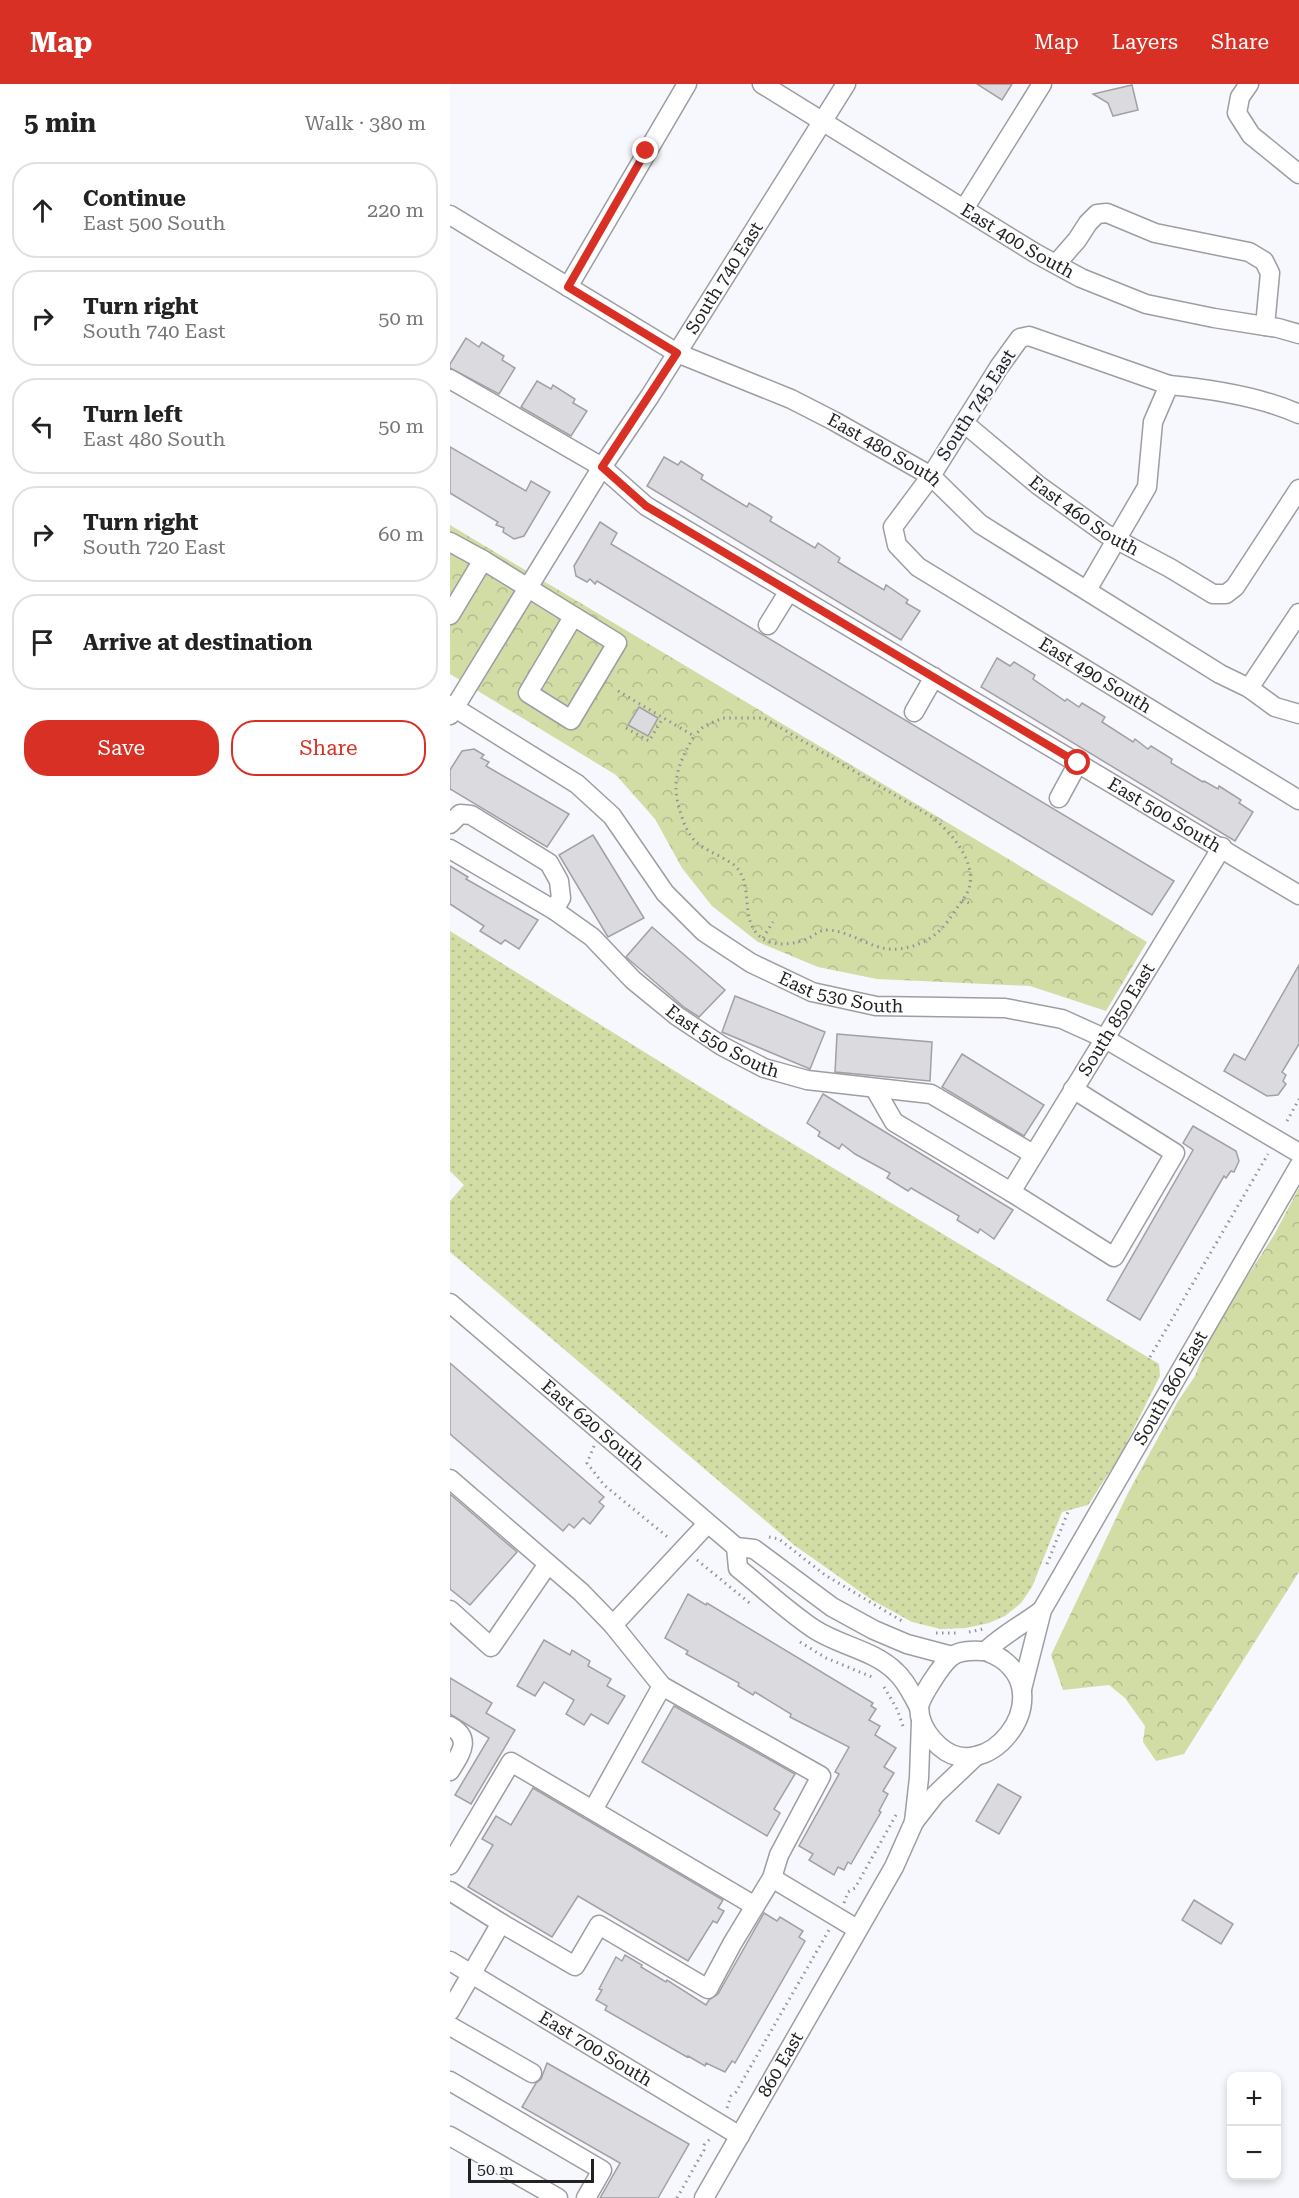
<!DOCTYPE html>
<meta charset="utf-8">
<style>
:root{--surface:#fff;--page:#f2f2f2;--text:#222;--muted:#767676;--line:#e0e0e0;--accent:#d93025}
body{margin:0;font-family:"Roboto Serif",serif;background:var(--page);color:var(--text)}
.controls{position:absolute;right:18px;bottom:18px;display:grid;overflow:hidden;border-radius:12px;box-shadow:0 3px 9px #0003}
.controls button{width:54px;height:54px;display:grid;place-items:center;padding:0;border:0;border-bottom:2px solid var(--line);background:var(--surface);color:var(--text);font:30px sans-serif}
.scale{position:absolute;left:18px;bottom:15px;width:126px;box-sizing:border-box;padding-left:6px;border:3px solid #222224;border-top:0;font-size:16px;line-height:21px;white-space:nowrap;color:#222224;-webkit-text-stroke:4px #f7f8fd;paint-order:stroke}
.stop{position:absolute;width:18px;height:18px;margin:-14px;border:4px solid #d93025;border-radius:50%;background:#fff}
.stop.end{background:#d93025;border-color:#fff;box-shadow:0 2px 6px #0008}
.list{margin:0;padding:0;list-style:none}
h2{display:flex;justify-content:space-between;align-items:center;height:78px;margin:0;padding:0 24px;font-size:26px}
h2 small{font-size:20px;font-weight:400;color:var(--muted)}
.list li{display:grid;grid-template-columns:39px 1fr auto;gap:18px;align-items:center;box-sizing:border-box;height:96px;margin:0 12px 12px;padding:0 12px;border:2px solid var(--line);border-radius:24px}
.list b{display:block;font-size:22px;white-space:nowrap}
.list p{margin:0;font-size:20px;white-space:nowrap;color:var(--muted)}
.list em{font-size:20px;font-style:normal;color:var(--muted)}
.actions{display:flex;gap:12px;padding:18px 24px}
.actions a{flex:1;padding:14px 0;border:2px solid var(--accent);border-radius:24px;text-align:center;font-size:21px;color:var(--accent)}
.actions .main{background:var(--accent);color:#fff}
.icon{flex:none;width:33px;height:33px;fill:none;stroke:currentColor;stroke-width:2;stroke-linecap:round;stroke-linejoin:round}
.map{position:relative;flex:none;width:849px;height:2114px;overflow:hidden}
header{display:flex;align-items:center;gap:36px;box-sizing:border-box;height:84px;padding:0 30px;background:var(--accent);color:#fff}
header strong{font-size:28px}
nav{display:flex;gap:33px;margin-inline-start:auto;font-size:21px}
main{display:flex}
aside{flex:1;background:var(--surface)}
.map>svg:first-child{display:block}
.grass{fill:url(#grass-dots)}
.forest{fill:url(#forest-crowns)}
.building{fill:#dadadf;stroke:#a1a1a5;stroke-width:1.5}
.lines{fill:none;stroke-linecap:round;stroke-linejoin:round}
.minor-casing{stroke:#9c9ea2;stroke-width:21}
.path{stroke:#929397;stroke-width:3;stroke-dasharray:1.5 4.5;stroke-linecap:butt}
.minor{stroke:#fff;stroke-width:18}
.route{stroke:#d93025;stroke-width:8}
.labels{text-anchor:middle;stroke-width:4.5;stroke-linejoin:round;paint-order:stroke}
.street-label{font-size:18px;fill:#222224;stroke:#f7f8fd}
</style>
<header>
<strong>Map</strong>
<nav><a>Map</a><a>Layers</a><a>Share</a></nav>
</header>
<main>
<aside>
<h2>5 min<small>Walk · 380 m</small></h2>
<ul class="list">
<li><svg class="icon" aria-label="ahead" viewBox="0 0 24 24"><path d="M12 20V5M6 11l6-6 6 6"/></svg><div><b>Continue</b><p>East 500 South</p></div><em>220 m</em></li>
<li><svg class="icon" aria-label="right" viewBox="0 0 24 24"><path d="M7 20v-9h11M14 6l5 5-5 5"/></svg><div><b>Turn right</b><p>South 740 East</p></div><em>50 m</em></li>
<li><svg class="icon" aria-label="left" viewBox="0 0 24 24"><path d="M17 20v-9H6M10 6l-5 5 5 5"/></svg><div><b>Turn left</b><p>East 480 South</p></div><em>50 m</em></li>
<li><svg class="icon" aria-label="right" viewBox="0 0 24 24"><path d="M7 20v-9h11M14 6l5 5-5 5"/></svg><div><b>Turn right</b><p>South 720 East</p></div><em>60 m</em></li>
<li><svg class="icon" aria-label="arrive" viewBox="0 0 24 24"><path d="M6 21V4h12l-3 4 3 4H6"/></svg><div><b>Arrive at destination</b></div></li>
</ul>
<div class="actions"><a class="main">Save</a><a>Share</a></div>
</aside>
<div class="map">
<svg width="849" height="2114" viewBox="0 0 849 2114">
<defs>
<pattern id="grass-dots" width="8" height="8" patternUnits="userSpaceOnUse" patternTransform="scale(1.5)"><rect width="8" height="8" fill="#d2dca5"/><path d="M2 2h.1M6 6h.1" fill="none" stroke="#b4bc8e" stroke-width="1.8" stroke-linecap="round"/></pattern>
<pattern id="forest-crowns" width="20" height="18" patternUnits="userSpaceOnUse" patternTransform="scale(1.5)"><rect width="20" height="18" fill="#d2dca5"/><path d="M2 6a3 3 0 1 1 6 0M12 15a3 3 0 1 1 6 0" fill="none" stroke="#b4bc8e"/></pattern>
</defs>
<rect width="100%" height="100%" fill="#f7f8fd"/>
<!-- grass -->
<polygon class="grass" points="0,847 310,1040 709,1280 710,1292 671,1370 638,1421 612,1428 582,1503 571,1519 555,1532 539,1539 516,1544 491,1545 462,1538 422,1516 344,1461 0,1168 0,1117 14,1101 0,1087"/>
<!-- forest -->
<g class="forest">
<polygon points="0,441 697,858 656,927 580,902 427,895 368,883 308,858 262,822 232,784 205,735 166,691 0,590"/>
<polygon points="849,1104 849,1488 734,1670 706,1677 693,1658 695,1642 675,1614 659,1601 613,1606 601,1571 678,1409 728,1317 745,1292 757,1261 771,1233 824,1151"/>
</g>
<!-- building -->
<g class="building">
<polygon points="527,0 562,0 552,16"/>
<polygon points="682,1 688,26 663,32 658,19 643,10"/>
<polygon points="16,254 29,263 32,258 54,272 52,276 65,284 49,310 0,284 0,280"/>
<polygon points="87,297 101,305 103,301 125,315 123,319 137,327 121,352 71,323"/>
<polygon points="0,363 76,407 81,397 100,408 74,452 64,455 53,448 54,444 46,441 48,438 0,409"/>
<polygon points="214,373 228,381 231,377 253,391 251,395 264,403 297,423 299,419 322,433 320,437 365,464 368,459 390,474 388,478 401,486 434,506 436,501 458,516 456,519 470,527 451,556 197,402"/>
<polygon points="150,438 167,449 161,460 724,797 702,831 147,497 145,500 140,495 137,498 126,492 124,482"/>
<polygon points="547,574 560,582 564,578 585,591 583,595 615,617 617,615 629,623 632,619 655,633 652,638 683,658 685,655 698,665 701,662 722,675 721,679 753,698 754,697 768,705 769,702 791,716 789,719 803,728 785,757 531,603"/>
<polygon points="189,623 208,634 198,652 178,641"/>
<polygon points="24,665 34,671 31,674 39,678 36,682 119,730 97,763 0,705 0,686 12,667"/>
<polygon points="143,751 194,834 158,853 109,771"/>
<polygon points="0,782 18,793 16,795 88,836 69,865 55,856 51,860 30,847 34,842 0,820"/>
<polygon points="202,843 275,906 249,933 235,924 176,873"/>
<polygon points="849,881 849,960 832,988 836,991 833,997 836,1000 828,1011 817,1012 774,987 784,970 795,976"/>
<polygon points="285,912 375,948 360,985 272,948"/>
<polygon points="387,950 482,958 480,997 385,988"/>
<polygon points="512,970 594,1021 574,1052 492,1003"/>
<polygon points="373,1010 563,1126 544,1155 530,1145 528,1149 507,1136 509,1132 461,1104 458,1107 437,1094 440,1089 405,1070 392,1060 389,1065 368,1052 370,1048 357,1039"/>
<polygon points="743,1042 786,1067 789,1077 784,1088 781,1087 776,1094 774,1092 690,1236 657,1216 743,1066 733,1059"/>
<polygon points="0,1279 154,1413 149,1418 154,1422 140,1440 133,1434 124,1444 119,1440 113,1447 0,1350"/>
<polygon points="0,1410 67,1468 20,1521 0,1505"/>
<polygon points="238,1510 256,1521 257,1519 423,1619 421,1622 426,1625 419,1636 430,1642 425,1651 446,1664 434,1683 444,1689 433,1707 438,1710 429,1727 431,1728 401,1780 398,1778 394,1786 388,1783 384,1791 359,1776 363,1770 349,1762 389,1690 385,1688 399,1663 340,1633 341,1630 305,1608 303,1611 288,1602 289,1599 236,1570 238,1567 215,1554"/>
<polygon points="94,1556 120,1571 122,1566 140,1577 138,1582 161,1595 157,1602 175,1612 158,1640 141,1630 134,1641 116,1630 124,1616 94,1598 85,1612 67,1602"/>
<polygon points="0,1594 42,1619 36,1629 65,1646 21,1720 5,1711 39,1654 0,1630"/>
<polygon points="224,1622 345,1690 324,1725 330,1729 317,1752 192,1678"/>
<polygon points="548,1700 571,1713 549,1750 526,1737"/>
<polygon points="83,1704 273,1816 268,1824 274,1827 267,1839 263,1837 238,1877 128,1812 102,1853 18,1803 43,1761 32,1755 46,1732 61,1741"/>
<polygon points="744,1816 783,1840 771,1860 732,1836"/>
<polygon points="314,1829 327,1837 330,1833 353,1847 349,1853 355,1857 285,1979 282,1977 275,1988 256,1979 255,1982 238,1972 237,1973 155,1926 157,1922 146,1916 152,1906 149,1905 166,1873 172,1877 175,1871 192,1881 191,1883 216,1898 217,1896 256,1921 259,1916 268,1910"/>
<polygon points="97,1979 239,2060 208,2114 150,2114 170,2079 72,2023 86,1999 91,1995"/>
</g>
<g class="lines">
<defs>
<g id="minor">
<path id="s1" d="M312,0L585,169L631,194L696,220L764,234L828,244L849,250"/>
<polyline points="799,0 790,13 787,29 801,51 849,90"/>
<polyline points="514,125 592,0"/>
<path id="s2" d="M0,131L227,269L341,315L384,337L481,392L530,440L770,590L799,604L825,623L849,630"/>
<polyline points="606,180 627,156 638,139 647,130 657,129 705,149 799,168 814,177 820,189 815,242"/>
<polyline points="118,203 237,0"/>
<path id="s3" d="M0,295L152,383L196,422L849,811"/>
<path id="s4" d="M719,301L579,252L570,254L549,283L481,392L443,443L447,461L468,483L849,716"/>
<path id="s5" d="M514,339L588,401L656,450L720,484L763,510H776L785,503L849,405"/>
<polyline points="0,458 33,476 167,559 121,636 78,609 123,533"/>
<path d="M637,506L697,403L703,338L719,301C761,305 809,312 849,330"/>
<polyline points="0,531 33,476"/>
<polyline points="318,541 339,507"/>
<polyline points="799,604 849,529"/>
<path id="s6" d="M0,621L127,700L162,732L215,809L254,848L301,879L362,908L426,922L555,924L612,935L654,954L849,1069"/>
<polyline points="464,628 484,593"/>
<path id="s7" d="M0,631L152,383L200,312L396,0"/>
<polyline points="609,714 628,679"/>
<polyline points="0,740 10,730 21,731 99,779 109,797 111,814 104,826"/>
<path id="s8" d="M0,765L104,826L142,853L183,896L227,932L272,962L314,984L357,996L481,1010L583,1070"/>
<polyline points="425,1005 444,1038 561,1108 664,1173 725,1069 623,1005"/>
<path id="s9" d="M561,1108L772,763"/>
<path id="s10" d="M0,1219L286,1463L304,1465L382,1523L424,1546L457,1560L502,1572"/>
<polyline points="0,1395 131,1508 163,1541 257,1440"/>
<path d="M286,1463L288,1484C313,1504 337,1527 364,1545C390,1562 424,1566 446,1588C457,1598 462,1611 469,1623"/>
<polyline points="0,1526 41,1563 98,1480"/>
<path d="M536,1567C542,1570 548,1572 553,1576C607,1617 535,1704 489,1662C480,1654 473,1644 470,1632C470,1630 469,1624 469,1623C471,1612 492,1580 501,1573C510,1565 526,1567 536,1567Z"/>
<path d="M536,1567C552,1551 574,1540 592,1526"/>
<path id="s11" d="M572,1605L592,1526L849,1082"/>
<path d="M0,1642C23,1655 10,1670 0,1687"/>
<polyline points="143,1726 212,1602"/>
<polyline points="464,1738 485,1711 526,1672"/>
<polyline points="0,1781 61,1678 305,1822"/>
<polyline points="322,1794 407,1845"/>
<polyline points="0,1807 51,1839"/>
<path id="s12" d="M0,1877L290,2052"/>
<polyline points="0,1927 51,1839 125,1882 149,1841 258,1905 282,1860 322,1794 329,1771 371,1692 212,1602 163,1541"/>
<polyline points="0,1942 82,1989"/>
<polyline points="0,1997 152,2086 136,2114"/>
<polyline points="0,2052 108,2114"/>
<path id="s13" d="M254,2114L444,1783L464,1738L469,1694L471,1637"/>
</g>
</defs>
<!-- minor casing -->
<use href="#minor" class="minor-casing"/>
<!-- path -->
<g class="path">
<path d="M168,607L244,652C227,682 220,700 232,733C234,741 240,752 245,757C256,767 272,772 284,781C306,800 287,837 313,855C326,863 344,860 357,855C365,851 369,846 378,846C402,847 424,868 448,865C474,862 489,851 503,830C508,822 514,815 518,807C529,780 501,748 482,733L314,634H273L254,642L244,652"/>
<polyline points="176,644 199,657 213,634"/>
<polyline points="512,816 519,819"/>
<polyline points="313,854 323,838"/>
<polyline points="837,1037 849,1015"/>
<polyline points="700,1273 818,1070"/>
<polyline points="144,1362 137,1379 154,1401 220,1455"/>
<polyline points="319,1453 329,1455 375,1491 452,1537"/>
<polyline points="247,1476 302,1521"/>
<polyline points="597,1480 618,1428"/>
<polyline points="519,1548 533,1545"/>
<polyline points="486,1549 510,1549"/>
<polyline points="350,1558 376,1574 422,1593"/>
<polyline points="434,1603 447,1625 453,1642"/>
<polyline points="394,1819 398,1808 405,1804 446,1731"/>
<polyline points="277,2024 281,2012 286,2008 379,1846"/>
<polyline points="227,2114 254,2066 254,2061 261,2054"/>
</g>
<!-- minor -->
<use href="#minor" class="minor"/>
</g>
<g class="lines">
<!-- route -->
<polyline class="route" points="196,67 118,203 227,269 152,383 196,422 628,679"/>
</g>
<g class="labels">
<!-- street labels -->
<g class="street-label">
<text dy="6" stroke="none"><textPath href="#s1" startOffset="300">East 400 South</textPath></text>
<text dy="6" stroke="none"><textPath href="#s7" startOffset="516">South 740 East</textPath></text>
<text transform="translate(526 321) rotate(-57)" y="6">South 745 East</text>
<text dy="6" stroke="none"><textPath href="#s2" startOffset="495">East 480 South</textPath></text>
<text dy="6" stroke="none"><textPath href="#s5" startOffset="152">East 460 South</textPath></text>
<text dy="6" stroke="none"><textPath href="#s4" startOffset="642">East 490 South</textPath></text>
<text dy="6" stroke="none"><textPath href="#s3" startOffset="838">East 500 South</textPath></text>
<text dy="6" stroke="none"><textPath href="#s6" startOffset="498">East 530 South</textPath></text>
<text dy="6" stroke="none"><textPath href="#s9" startOffset="202">South 850 East</textPath></text>
<text dy="6" stroke="none"><textPath href="#s8" startOffset="336">East 550 South</textPath></text>
<text dy="6" stroke="none"><textPath href="#s11" startOffset="338">South 860 East</textPath></text>
<text dy="6" stroke="none"><textPath href="#s10" startOffset="188">East 620 South</textPath></text>
<text dy="6" stroke="none"><textPath href="#s12" startOffset="170">East 700 South</textPath></text>
<text dy="6" stroke="none"><textPath href="#s13" startOffset="154">860 East</textPath></text>
</g>
</g>
</svg>
<div class="controls">
<button>+</button>
<button>−</button>
</div>
<div class="scale">50 m</div>
<div class="stop" style="left:628px;top:679px"></div>
<div class="stop end" style="left:196px;top:67px"></div>
</div>
</main>
